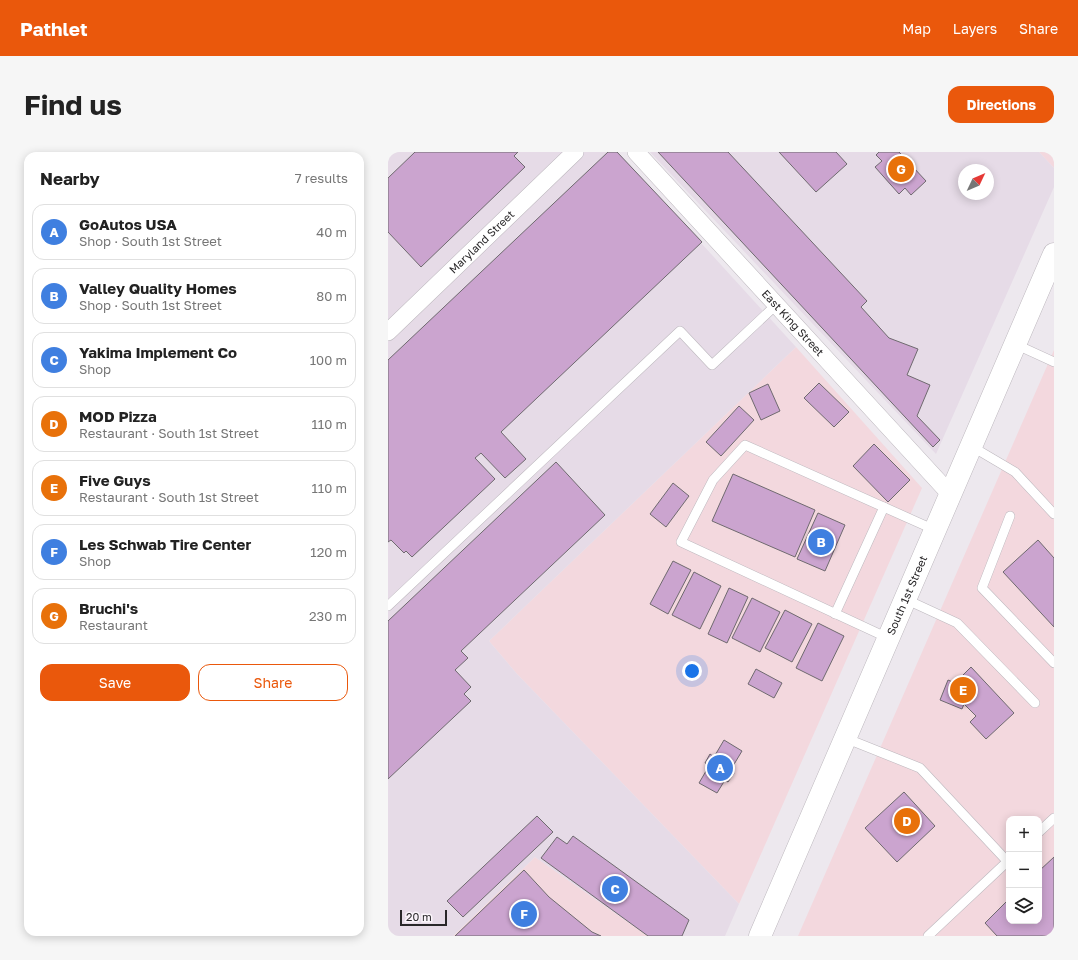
<!DOCTYPE html>
<meta charset="utf-8">
<style>
:root{--surface:#fff;--page:#f6f6f6;--text:#222;--muted:#767676;--line:#e0e0e0;--accent:#ea580c}
body{margin:0;font-family:"Golos Text",sans-serif;background:var(--page);color:var(--text)}
.controls{position:absolute;right:12px;bottom:12px;display:grid;overflow:hidden;border-radius:8px;box-shadow:0 2px 10px #0003}
.controls button{width:36px;height:36px;display:grid;place-items:center;padding:0;border:0;border-bottom:1px solid var(--line);background:var(--surface);color:var(--text);font:20px sans-serif}
.compass{position:absolute;left:570px;top:12px;width:36px;height:36px;border-radius:50%;background:var(--surface);box-shadow:0 2px 10px #0003;rotate:46deg}
.scale{position:absolute;left:12px;bottom:10px;width:47px;box-sizing:border-box;padding-left:4px;border:2px solid #292729;border-top:0;font-size:11px;line-height:14px;white-space:nowrap;color:#292729;-webkit-text-stroke:3px #fbf5fb;paint-order:stroke}
.you{position:absolute;left:304px;top:519px;width:14px;height:14px;margin:-10px;border:3px solid #fff;border-radius:50%;background:#1a73e8;box-shadow:0 0 0 6px #1a73e833}
.badge{display:grid;place-items:center;width:26px;height:26px;border-radius:50%;background:var(--accent);color:#fff;font-size:13px;font-weight:700}
.pin{position:absolute;translate:-50% -50%;border:2px solid #fff;box-shadow:0 1px 4px #0006}
.list{margin:0;padding:0;list-style:none}
h2{display:flex;justify-content:space-between;align-items:center;height:52px;margin:0;padding:0 16px;font-size:17px}
h2 small{font-size:13px;font-weight:400;color:var(--muted)}
.list li{display:grid;grid-template-columns:26px 1fr auto;gap:12px;align-items:center;box-sizing:border-box;height:56px;margin:0 8px 8px;padding:0 8px;border:1px solid var(--line);border-radius:12px}
.list b{display:block;font-size:15px;white-space:nowrap}
.list p{margin:0;font-size:13px;white-space:nowrap;color:var(--muted)}
.list em{font-size:13px;font-style:normal;color:var(--muted)}
.actions{display:flex;gap:8px;padding:12px 16px}
.actions a{flex:1;padding:9px 0;border:1px solid var(--accent);border-radius:12px;text-align:center;font-size:14px;color:var(--accent)}
.actions .main{background:var(--accent);color:#fff}
.icon{flex:none;width:22px;height:22px;fill:none;stroke:currentColor;stroke-width:2;stroke-linecap:round;stroke-linejoin:round}
.map{position:relative;flex:none;width:666px;height:784px;overflow:hidden;border-radius:12px}
header{display:flex;align-items:center;gap:24px;box-sizing:border-box;height:56px;padding:0 20px;background:var(--accent);color:#fff}
header strong{font-size:19px}
nav{display:flex;gap:22px;margin-inline-start:auto;font-size:14px}
.intro{display:flex;align-items:center;justify-content:space-between;box-sizing:border-box;height:96px;padding:0 24px}
h1{margin:0;font-size:28px}
.button{padding:10px 18px;border-radius:12px;background:var(--accent);color:#fff;font-size:14px;font-weight:700}
main{display:flex;gap:24px;padding:0 24px}
aside{flex:1;background:var(--surface);border-radius:12px;box-shadow:0 2px 10px #0003}
.map>svg:first-child{display:block}
.commercial{fill:#f3d8de;fill-rule:evenodd}
.built{fill:#e6dbe7;fill-rule:evenodd}
.building{fill:#cba4cf;stroke:#6f6a6f}
.lines{fill:none;stroke-linecap:round;stroke-linejoin:round}
.lane-casing{stroke:#bdb8be;stroke-width:10}
.street-casing{stroke:#bdb8be;stroke-width:18}
.secondary-casing{stroke:#bdb8be;stroke-width:23}
.lane{stroke:#fff;stroke-width:9}
.street{stroke:#fff;stroke-width:17}
.secondary{stroke:#fff;stroke-width:22}
.labels{text-anchor:middle;stroke-width:3.5;stroke-linejoin:round;paint-order:stroke}
.street-label{font-size:11px;fill:#292729;stroke:#fbf5fb}
</style>
<header>
<strong>Pathlet</strong>
<nav><a>Map</a><a>Layers</a><a>Share</a></nav>
</header>
<div class="intro"><h1>Find us</h1><a class="button">Directions</a></div>
<main>
<aside>
<h2>Nearby<small>7 results</small></h2>
<ul class="list">
<li><span class="badge" style="background:#3f7fe0">A</span><div><b>GoAutos USA</b><p>Shop · South 1st Street</p></div><em>40 m</em></li>
<li><span class="badge" style="background:#3f7fe0">B</span><div><b>Valley Quality Homes</b><p>Shop · South 1st Street</p></div><em>80 m</em></li>
<li><span class="badge" style="background:#3f7fe0">C</span><div><b>Yakima Implement Co</b><p>Shop</p></div><em>100 m</em></li>
<li><span class="badge" style="background:#e8710a">D</span><div><b>MOD Pizza</b><p>Restaurant · South 1st Street</p></div><em>110 m</em></li>
<li><span class="badge" style="background:#e8710a">E</span><div><b>Five Guys</b><p>Restaurant · South 1st Street</p></div><em>110 m</em></li>
<li><span class="badge" style="background:#3f7fe0">F</span><div><b>Les Schwab Tire Center</b><p>Shop</p></div><em>120 m</em></li>
<li><span class="badge" style="background:#e8710a">G</span><div><b>Bruchi's</b><p>Restaurant</p></div><em>230 m</em></li>
</ul>
<div class="actions"><a class="main">Save</a><a>Share</a></div>
</aside>
<div class="map">
<svg width="666" height="784" viewBox="0 0 666 784">
<rect width="100%" height="100%" fill="#ede8ee"/>
<!-- commercial -->
<g class="commercial">
<polygon points="651,0 666,0 666,16"/>
<polygon points="408,195 534,336 351,752 129,522 101,489"/>
<path d="M666,198V784H410ZM621,667H651V769H621Z"/>
<polygon points="147,705 260,784 65,784"/>
</g>
<!-- built -->
<g class="built">
<polygon points="0,0 230,0 408,195 101,489 129,522 351,752 337,784 260,784 147,705 65,784 0,784"/>
<path d="M262,0H651L666,16V35L548,302ZM576,18H600V42H576Z"/>
</g>
<!-- building -->
<g class="building">
<polygon points="27,0 130,0 126,4 137,15 33,115 0,80 0,26"/>
<polygon points="220,0 229,0 314,90 113,280 138,307 117,326 93,301 87,306 107,327 24,405 18,399 16,401 3,388 0,390 0,208"/>
<polygon points="270,0 340,0 479,149 473,155 501,186 530,197 519,223 542,233 529,264 552,288 545,295"/>
<polygon points="391,0 448,0 459,12 428,40"/>
<polygon points="491,0 511,0 538,29 523,43 517,36 511,42 487,15 494,9 488,3"/>
<polygon points="431,231 461,260 446,275 416,246"/>
<polygon points="380,232 392,259 373,268 361,241"/>
<polygon points="351,254 366,268 333,304 318,290"/>
<polygon points="486,292 522,328 500,350 465,314"/>
<polygon points="168,310 217,363 73,499 80,506 67,518 83,535 76,542 83,549 0,627 0,469"/>
<polygon points="345,322 427,358 407,405 324,369"/>
<polygon points="285,331 301,344 278,375 262,362"/>
<polygon points="430,361 457,373 437,419 409,407"/>
<polygon points="650,388 666,406 666,475 615,420"/>
<polygon points="285,409 303,418 280,462 262,452"/>
<polygon points="306,420 333,434 312,477 284,463"/>
<polygon points="341,436 360,445 339,491 320,482"/>
<polygon points="364,446 392,460 372,500 344,486"/>
<polygon points="397,458 424,472 404,510 377,496"/>
<polygon points="430,471 456,484 434,529 408,516"/>
<polygon points="583,515 626,561 598,587 582,570 588,564 576,552 574,557 552,548 560,528 567,531"/>
<polygon points="368,517 394,531 386,546 360,532"/>
<polygon points="336,588 354,599 342,619 346,621 340,630 337,628 329,641 311,631 321,614 317,611 322,602 326,605"/>
<polygon points="516,640 547,674 509,710 477,676"/>
<polygon points="149,664 165,680 75,765 59,749"/>
<polygon points="185,684 301,768 294,784 260,784 153,706 169,685 179,692"/>
<polygon points="666,705 666,784 609,784 597,771 621,747 621,769 651,769 651,719"/>
<polygon points="136,718 161,745 204,780 213,784 67,784"/>
</g>
<g class="lines">
<defs>
<g id="lane">
<polyline points="627,192 666,210"/>
<polyline points="583,294 627,320 666,362"/>
<polyline points="622,364 594,436 666,511"/>
<polyline points="517,447 569,471 647,551"/>
<polyline points="0,454 292,179 324,213 388,153"/>
<polyline points="447,462 496,355"/>
<polyline points="500,486 293,390 325,328 357,293 547,378"/>
<polyline points="457,586 532,616 619,709"/>
<polyline points="651,680 666,666"/>
<polyline points="540,784 621,708"/>
</g>
<g id="street">
<path id="s1" d="M248,0L562,342"/>
<path id="s2" d="M0,180L187,0"/>
</g>
<g id="secondary">
<path id="s3" d="M372,784L666,102"/>
</g>
</defs>
<!-- lane casing -->
<use href="#lane" class="lane-casing"/>
<!-- street casing -->
<use href="#street" class="street-casing"/>
<!-- secondary casing -->
<use href="#secondary" class="secondary-casing"/>
<!-- lane -->
<use href="#lane" class="lane"/>
<!-- street -->
<use href="#street" class="street"/>
<!-- secondary -->
<use href="#secondary" class="secondary"/>
</g>
<g class="labels">
<!-- street labels -->
<g class="street-label">
<text dy="4" stroke="none"><textPath href="#s2" startOffset="130">Maryland Street</textPath></text>
<text dy="4" stroke="none"><textPath href="#s1" startOffset="232">East King Street</textPath></text>
<text dy="4" stroke="none"><textPath href="#s3" startOffset="371">South 1st Street</textPath></text>
</g>
</g>
</svg>
<div class="controls">
<button>+</button>
<button>−</button>
<button><svg class="icon" aria-label="layers" viewBox="0 0 24 24"><path d="M12 4l9 5-9 5-9-5zM3 14l9 5 9-5"/></svg></button>
</div>
<svg class="compass" viewBox="-18 -18 36 36"><path d="M0-13l5 13h-10z" fill="#e53935"/><path d="M0 13l5-13h-10z" fill="#767676"/></svg>
<div class="scale">20 m</div>
<div class="you"></div>
<div class="pin badge" style="left:332px;top:616px;background:#3f7fe0">A</div>
<div class="pin badge" style="left:433px;top:390px;background:#3f7fe0">B</div>
<div class="pin badge" style="left:227px;top:737px;background:#3f7fe0">C</div>
<div class="pin badge" style="left:519px;top:669px;background:#e8710a">D</div>
<div class="pin badge" style="left:575px;top:538px;background:#e8710a">E</div>
<div class="pin badge" style="left:136px;top:762px;background:#3f7fe0">F</div>
<div class="pin badge" style="left:513px;top:17px;background:#e8710a">G</div>
</div>
</main>
